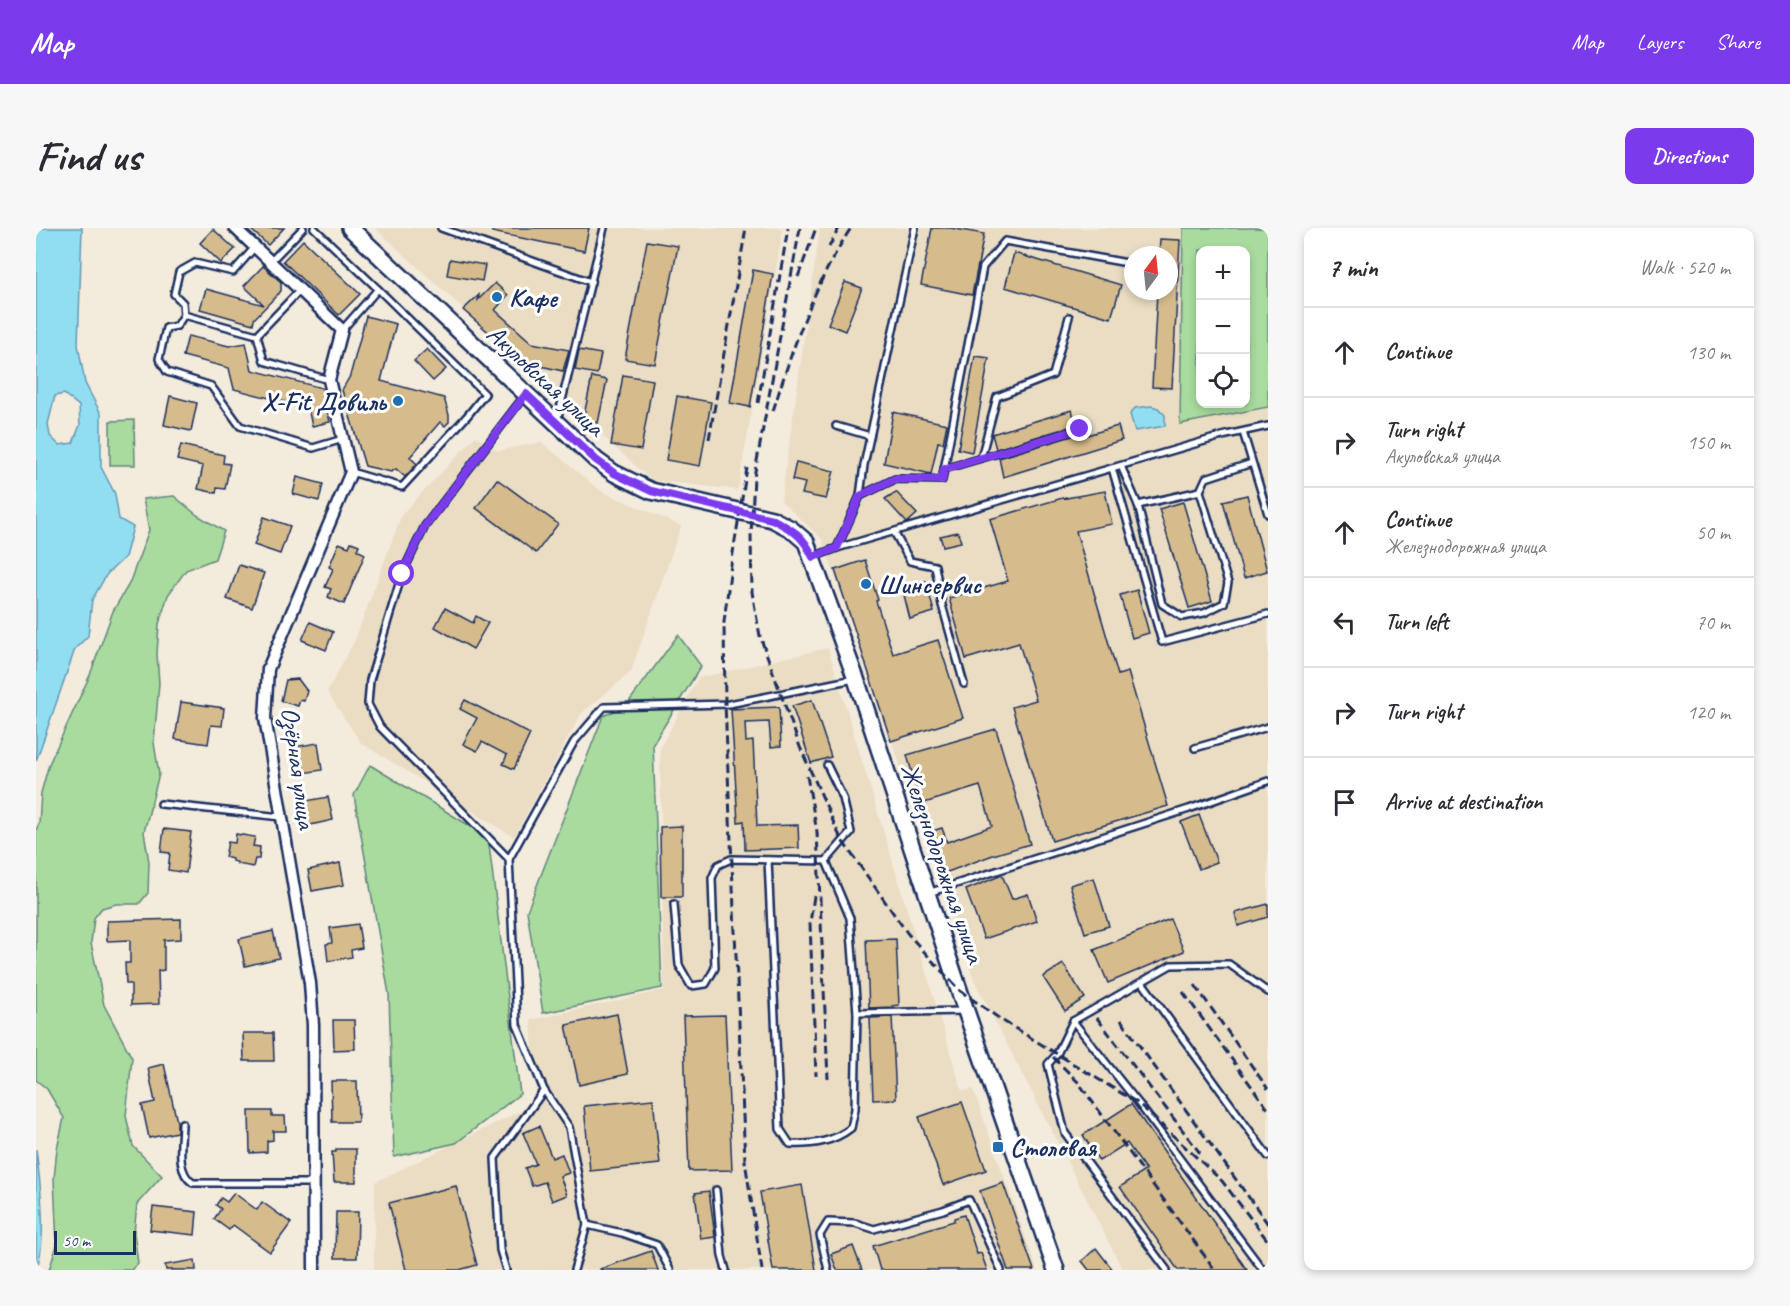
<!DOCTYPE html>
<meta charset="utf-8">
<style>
:root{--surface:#fff;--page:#f7f7f7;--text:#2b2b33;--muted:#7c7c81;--line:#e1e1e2;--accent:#7c3aed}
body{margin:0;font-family:Caveat,sans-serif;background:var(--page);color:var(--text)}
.controls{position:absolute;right:18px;top:18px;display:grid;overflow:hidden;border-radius:12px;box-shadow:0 3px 9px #0003}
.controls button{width:54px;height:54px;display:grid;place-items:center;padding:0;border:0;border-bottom:2px solid var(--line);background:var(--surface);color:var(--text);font:30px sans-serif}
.compass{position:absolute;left:1088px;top:18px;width:54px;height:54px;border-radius:50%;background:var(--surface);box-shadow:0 3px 9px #0003;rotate:15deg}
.scale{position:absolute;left:18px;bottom:15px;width:82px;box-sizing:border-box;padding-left:6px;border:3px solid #1b2f5e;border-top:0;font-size:16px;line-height:21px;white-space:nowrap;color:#1b2f5e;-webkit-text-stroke:4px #fff;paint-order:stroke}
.stop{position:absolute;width:18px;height:18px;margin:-14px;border:4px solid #7c3aed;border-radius:50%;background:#fff}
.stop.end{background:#7c3aed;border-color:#fff;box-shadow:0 2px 6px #0008}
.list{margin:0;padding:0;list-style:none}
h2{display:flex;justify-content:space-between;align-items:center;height:78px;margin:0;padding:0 24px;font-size:26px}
h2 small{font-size:20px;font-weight:400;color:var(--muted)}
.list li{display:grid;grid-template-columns:39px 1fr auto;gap:18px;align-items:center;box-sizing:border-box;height:90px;padding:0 24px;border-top:2px solid var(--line)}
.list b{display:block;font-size:22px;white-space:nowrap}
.list p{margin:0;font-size:20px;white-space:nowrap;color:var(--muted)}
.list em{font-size:20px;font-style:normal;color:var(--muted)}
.icon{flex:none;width:33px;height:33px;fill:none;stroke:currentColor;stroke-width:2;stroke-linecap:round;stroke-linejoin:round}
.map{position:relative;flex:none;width:1232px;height:1042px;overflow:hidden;border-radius:12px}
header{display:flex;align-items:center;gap:36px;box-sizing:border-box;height:84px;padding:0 30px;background:var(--accent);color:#fff}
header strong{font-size:28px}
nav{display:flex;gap:33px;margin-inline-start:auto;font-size:21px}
.intro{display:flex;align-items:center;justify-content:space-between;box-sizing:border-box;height:144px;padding:0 36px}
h1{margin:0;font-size:42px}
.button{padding:15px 27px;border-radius:12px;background:var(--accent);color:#fff;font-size:21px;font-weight:700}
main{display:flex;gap:36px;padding:0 36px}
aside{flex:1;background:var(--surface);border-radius:12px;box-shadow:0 3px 9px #0003}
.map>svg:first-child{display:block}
.built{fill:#eaddc4;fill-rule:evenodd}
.green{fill:#a8db9d;stroke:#62857e;stroke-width:1.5;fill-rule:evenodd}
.water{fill:#92def1;stroke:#6298b6;stroke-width:1.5;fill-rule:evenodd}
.building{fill:#d6bc8c;stroke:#1b2f5e;stroke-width:1.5}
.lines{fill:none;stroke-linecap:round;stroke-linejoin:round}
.lane-casing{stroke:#1b2f5e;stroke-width:10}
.street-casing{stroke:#1b2f5e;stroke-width:15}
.secondary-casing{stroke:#1b2f5e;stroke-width:20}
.lane{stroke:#fff;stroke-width:5}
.street{stroke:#fff;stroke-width:10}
.secondary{stroke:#fff;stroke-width:15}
.rail{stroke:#1b2f5e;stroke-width:3;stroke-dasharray:9 4.5;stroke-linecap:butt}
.route{stroke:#7c3aed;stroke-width:8}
.poi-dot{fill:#1f6fb2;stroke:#fff;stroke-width:2}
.labels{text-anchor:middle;stroke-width:6;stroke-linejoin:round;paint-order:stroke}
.poi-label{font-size:26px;font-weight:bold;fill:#1b2f5e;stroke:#fff;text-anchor:start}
.street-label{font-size:26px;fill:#1b2f5e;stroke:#fff}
</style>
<header>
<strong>Map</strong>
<nav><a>Map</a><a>Layers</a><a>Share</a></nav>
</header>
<div class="intro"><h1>Find us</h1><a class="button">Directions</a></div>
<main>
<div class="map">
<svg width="1232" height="1042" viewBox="0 0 1232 1042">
<rect width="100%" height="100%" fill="#f3ebdc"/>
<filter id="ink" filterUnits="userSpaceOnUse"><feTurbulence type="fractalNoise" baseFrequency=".0167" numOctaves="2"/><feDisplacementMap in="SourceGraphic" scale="12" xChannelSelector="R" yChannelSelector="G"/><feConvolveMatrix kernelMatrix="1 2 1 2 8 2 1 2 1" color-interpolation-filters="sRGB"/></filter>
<g filter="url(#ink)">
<!-- built -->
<g class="built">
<polygon points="339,0 747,0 702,262 615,252"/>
<path d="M784,0H1232V1042H1087L939,754L786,311L745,273ZM1164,22H1210V176H1164ZM1097,27H1133V63H1097Z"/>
<polygon points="440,208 462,223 505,214 565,263 645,298 595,444 545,486 478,609 325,515 291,464 319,412 366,286"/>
<polygon points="792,420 926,863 937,861 1001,1042 338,1042 339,954 501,875 495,792 628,762 624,520 662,450"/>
</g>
<!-- green -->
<g class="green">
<path d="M1147,0H1232V179L1144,196ZM1164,22H1210V176H1164Z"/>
<polygon points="98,192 99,237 74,237 74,193"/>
<polygon points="138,268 161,287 188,303 179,331 150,342 132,367 123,396 121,426 123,455 118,515 123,546 108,604 113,634 112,665 103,676 80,676 66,680 58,690 55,715 68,777 96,830 90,888 97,918 126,948 101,976 98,1005 102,1035 95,1042 13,1042 21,1017 18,951 21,921 28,890 11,861 0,852 0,602 3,596 5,565 13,536 54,447 77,383 93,356 113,302 107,271"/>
<polygon points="642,407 665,438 617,516 626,760 507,785 491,683 567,488 590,478"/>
<polygon points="334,537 452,609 484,866 420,915 358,929 353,766 318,567"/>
</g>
<!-- water -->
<g class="water">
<path d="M0,0H46L42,117L49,155L65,186V239L79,266L83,291L97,299L89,329L71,346L56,372L52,408L39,421L0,533ZM28,166L43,178L44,197L37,215L23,217L14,208L12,196L19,168Z"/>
<polygon points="1115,178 1122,180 1129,187 1129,198 1099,203 1094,186 1099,180"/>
<path d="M0,921C4,954 12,1011 0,1042Z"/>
</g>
<!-- building -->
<g class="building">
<polygon points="213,0 248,0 232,17"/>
<polygon points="456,0 553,0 548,23 456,4"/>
<polygon points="896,0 914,0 948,6 936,67 885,57"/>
<polygon points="177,1 199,21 185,35 164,15"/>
<polygon points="1124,11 1144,12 1136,160 1116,159 1121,63 1133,63 1133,27 1123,27"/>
<polygon points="267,12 324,66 303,87 247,33"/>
<polygon points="611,13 642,18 619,136 589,131"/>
<polygon points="978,25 1085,57 1075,90 969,59"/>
<polygon points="414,31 449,37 446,53 411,47"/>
<polygon points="227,38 245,54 245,63 218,91 217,96 164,81 170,61 228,77 208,58"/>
<polygon points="717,42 737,46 714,179 694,175"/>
<polygon points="809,54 826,60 809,103 792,96"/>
<polygon points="459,55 472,67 459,82 496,115 533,122 527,143 487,134 427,82 443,67 442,72"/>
<polygon points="330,88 360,96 345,153 408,170 413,187 413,194 409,198 404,194 374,229 381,236 369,249 360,241 355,244 329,238 306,162 314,148"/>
<polygon points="152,108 193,118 210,115 216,142 286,160 294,194 276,198 272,180 198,161 193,140 147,128"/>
<polygon points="391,121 410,141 397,153 378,133"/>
<polygon points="543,122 565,126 561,146 539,142"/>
<polygon points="939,128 953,130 936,224 922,221"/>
<polygon points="587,147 617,152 605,222 575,217"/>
<polygon points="556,149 571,152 562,195 547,192"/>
<polygon points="134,168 161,175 155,203 128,197"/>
<polygon points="641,168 675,174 664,238 630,232"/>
<polygon points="1036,182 1040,197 960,221 956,206"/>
<polygon points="857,184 911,196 907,215 902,214 895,246 848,235"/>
<polygon points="1082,198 1086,212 967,249 963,230 1043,206 1044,209"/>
<polygon points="145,217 188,227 187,235 194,236 189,261 181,260 180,265 162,261 167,238 141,232"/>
<polygon points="760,234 798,243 790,271 766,266 769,255 756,252"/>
<polygon points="261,249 287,256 283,273 257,266"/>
<polygon points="461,251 522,296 500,325 440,280"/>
<polygon points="1069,263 1076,296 1040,303 1082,447 1092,444 1132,578 1016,613 976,479 1000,472 983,415 930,431 913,370 972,353 954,291 1030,269 1030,270"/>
<polygon points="860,264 881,286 871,295 849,271"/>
<polygon points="1211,267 1231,343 1208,350 1187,273"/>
<polygon points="1147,274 1176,373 1153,380 1123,281"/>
<polygon points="228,289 254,298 244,326 218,317"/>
<polygon points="922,304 925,314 907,318 904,308"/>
<polygon points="315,314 323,317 321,322 329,326 308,376 292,369 295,361 289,359 297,341 293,339 303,315 313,319"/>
<polygon points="829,332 842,372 840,373 857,426 902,412 927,490 855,513 799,342"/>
<polygon points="203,337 228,345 216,380 191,371"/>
<polygon points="890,353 898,384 874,391 866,359"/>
<polygon points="1101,362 1113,405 1096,410 1084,367"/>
<polygon points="409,380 437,395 440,388 452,395 437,421 399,399"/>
<polygon points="274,394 297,404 290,422 266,412"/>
<polygon points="262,451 271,463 268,473 264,472 262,478 245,473 250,452"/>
<polygon points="429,472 494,506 478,541 467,536 471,527 446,514 441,523 427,516 441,490 424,481"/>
<polygon points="776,472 795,529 775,535 756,478"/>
<polygon points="145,474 188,480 186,498 175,497 172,516 139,511"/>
<polygon points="743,479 745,518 735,519 733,494 709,495 710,514 717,513 721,598 762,597 763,620 709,622 708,593 702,594 695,481"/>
<polygon points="960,501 994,616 957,627 906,646 893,604 906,600 911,614 956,598 944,558 885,576 871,527"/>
<polygon points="282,515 286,542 261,546 257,519"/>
<polygon points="292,569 297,592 270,598 264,574"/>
<polygon points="1163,587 1181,634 1163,641 1145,594"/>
<polygon points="646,598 646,669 625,669 624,599"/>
<polygon points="128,601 155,604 150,645 132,642 134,625 125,624"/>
<polygon points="200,606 219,609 217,618 224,619 223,631 219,631 217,639 201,636 201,634 196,633 196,631 189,629 192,614 199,615"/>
<polygon points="304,635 308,657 276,663 272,642"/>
<polygon points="966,647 976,671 992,666 1001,693 948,711 930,662"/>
<polygon points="1058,650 1073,698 1049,705 1034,657"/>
<polygon points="1232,676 1232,689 1202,698 1199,685"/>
<polygon points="145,691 145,711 128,712 128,742 122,743 123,776 95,777 95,756 90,756 89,735 94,735 94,712 71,713 71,693"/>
<polygon points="1134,691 1148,723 1072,755 1058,722"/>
<polygon points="322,696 326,720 315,722 316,729 292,733 290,716 296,715 294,700"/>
<polygon points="237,703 243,730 209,738 203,711"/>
<polygon points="860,711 863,777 856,778 856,779 833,780 830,712"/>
<polygon points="1027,736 1049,770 1029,783 1007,749"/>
<polygon points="581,786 592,846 543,857 530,797"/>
<polygon points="689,787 696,942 653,943 647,788"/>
<polygon points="856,789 860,871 837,872 834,790"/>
<polygon points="297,792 318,792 319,821 298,822"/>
<polygon points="207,805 237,805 238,833 208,833"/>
<polygon points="128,836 141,894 141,904 113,910 106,877 119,874 112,840"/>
<polygon points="295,853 321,853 322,894 296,894"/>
<polygon points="617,871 624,936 554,943 548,878"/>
<polygon points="926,874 950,942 907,957 883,889"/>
<polygon points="1095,876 1211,1042 1142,1042 1084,959 1110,942 1091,915 1063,933 1047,907"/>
<polygon points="213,883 236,883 236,888 249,888 250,903 237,903 237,912 231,913 231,924 214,925"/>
<polygon points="503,898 516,930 526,926 533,945 524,948 531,967 516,973 509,954 496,958 489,940 500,936 487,905"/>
<polygon points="300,921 320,921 320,954 298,954 296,924 300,924"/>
<polygon points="967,955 998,1042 972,1042 944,963"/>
<polygon points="766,957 780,1042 737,1042 724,964"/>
<polygon points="420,958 441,1037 423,1042 370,1042 353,975"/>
<polygon points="673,963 679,1009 665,1011 659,965"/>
<polygon points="198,965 221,982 226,974 255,995 234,1024 197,997 193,1002 178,991 185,981 180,977 185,970 191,974"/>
<polygon points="117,979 161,984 159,1007 114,1002"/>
<polygon points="300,984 322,984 321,1030 299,1030"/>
<polygon points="928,987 941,1026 945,1025 951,1042 844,1042 837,1018 918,993 918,990"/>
<polygon points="817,1018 826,1042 801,1042 795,1026"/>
<polygon points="1060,1020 1077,1042 1053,1042 1046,1033"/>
<polygon points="615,1023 622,1042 565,1042 564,1041"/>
<polygon points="159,1032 160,1042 130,1042 129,1037"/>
</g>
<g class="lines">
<defs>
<g id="lane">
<polyline points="278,0 342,61"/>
<polyline points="405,0 555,54"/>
<polyline points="219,19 197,44 159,35 143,44 138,66 147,75 148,87 141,98 130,100 123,131 131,144 175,158 204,198 277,220 307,211"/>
<polyline points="235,33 267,0"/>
<polyline points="148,87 221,107 228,133 293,152"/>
<polyline points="306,102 342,61 449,166 432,187 366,259 315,244"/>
<polyline points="221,107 264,62"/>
<polyline points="489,167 389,298 366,346 334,452 332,476 344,499 473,631 538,514 568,479 693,476 818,451"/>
<polyline points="521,193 568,0"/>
<polyline points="800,198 834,208"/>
<polyline points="1207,204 1232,286"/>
<polyline points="945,230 961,169 1017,147 1033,89"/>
<polyline points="1085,238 1102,277"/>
<polyline points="1076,240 1126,414 1232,386"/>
<polyline points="908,241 1044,201"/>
<polyline points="1164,263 1102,277 1126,376 1146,389 1168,385 1188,375 1192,355 1164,263 1170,250 1216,235"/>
<polyline points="824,268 859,251 906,252 947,39 969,13 1097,36"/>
<polyline points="858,304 874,333 899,338 906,377 928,456"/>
<polyline points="801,320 824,268 828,237 879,0"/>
<polyline points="777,329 801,320 1186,208 1232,198"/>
<polyline points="1159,520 1232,499"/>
<polyline points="125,576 245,589"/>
<polyline points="473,631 481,797 508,862 533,899 551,997 538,1042"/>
<path d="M732,632L744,901L754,916C777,917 797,914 815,900L819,881L821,785"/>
<polyline points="790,633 815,604 807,570 791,537"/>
<polyline points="892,665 1153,581 1232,553"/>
<polyline points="638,676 643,737 655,758 670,756 679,740 676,650 682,637 695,631 790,633 814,690 821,785 929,783"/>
<polyline points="1106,754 1232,928"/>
<polyline points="1037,793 1021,826 1012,836 1029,905 1131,1042"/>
<path d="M146,895C146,913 139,944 157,955H278"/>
<polyline points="680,962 686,1028 690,1042"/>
<polyline points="551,997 586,1005 621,1017 634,1042"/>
<polyline points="470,1042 464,1022 459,930 508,862"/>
<polyline points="792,1042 784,1007 792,994 819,995 838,1001 907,982 933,972 965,1042"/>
<polyline points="1227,1042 1103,876 1037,793 1135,737 1193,736 1232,764"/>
</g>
<polyline id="street" points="199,0 306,102 293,152 315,244 232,441 229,490 274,755 277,797 278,1042"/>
<polyline id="secondary" points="314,0 560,232 578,245 615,263 736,291 755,301 770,314 820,451 930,783 1020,1042"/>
</defs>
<!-- lane casing -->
<use href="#lane" class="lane-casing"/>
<!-- street casing -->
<use href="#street" class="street-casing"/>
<!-- secondary casing -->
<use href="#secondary" class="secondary-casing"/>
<!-- lane -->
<use href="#lane" class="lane"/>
<!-- street -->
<use href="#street" class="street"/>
<!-- secondary -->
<use href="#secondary" class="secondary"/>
<!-- rail -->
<g class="rail">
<polyline points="764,0 718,249 715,308 716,364 724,408 764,519 805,611 872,706 923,762 967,793 1103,876 1186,953 1232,1013"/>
<polyline points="793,19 803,0"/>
<polyline points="762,49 780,0"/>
<polyline points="722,175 752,0"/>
<path d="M737,183C757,119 778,56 815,0"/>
<polyline points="673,211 710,0"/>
<polyline points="711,240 695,337 688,394 689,476 709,933 726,1042"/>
<polyline points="771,548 781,604 792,851"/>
<polyline points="778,668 774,695 780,848"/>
<polyline points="1159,757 1232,861"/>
<polyline points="1147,764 1232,881"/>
<polyline points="1061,790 1164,925"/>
<polyline points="1085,792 1232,996"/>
<polyline points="1017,829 1042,854 1179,1042"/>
</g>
</g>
</g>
<g class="lines" filter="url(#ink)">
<!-- route -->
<path class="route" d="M366,346L389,298L490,166L560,232L578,245L596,254L615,263L736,291C757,302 767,307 777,329L801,320L824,268L859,251L906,252L908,241L1044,201"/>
</g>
<!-- markers -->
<g class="poi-dot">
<circle cx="461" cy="69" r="6"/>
<circle cx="362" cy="173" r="6"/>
<circle cx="830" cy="356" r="6"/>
<rect x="956" y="913" width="12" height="12" rx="3"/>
</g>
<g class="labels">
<!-- poi labels -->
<g class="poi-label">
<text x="473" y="78">Кафе</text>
<text x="350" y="182" text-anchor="end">X-Fit Довиль</text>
<text x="842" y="365">Шинсервис</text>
<text x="974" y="928">Столовая</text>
</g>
<!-- street labels -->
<g class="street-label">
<text transform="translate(510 152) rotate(43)" y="9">Акуловская улица</text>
<text transform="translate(263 540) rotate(82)" y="9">Озёрная улица</text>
<text transform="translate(907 635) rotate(71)" y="9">Железнодорожная улица</text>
</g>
</g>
</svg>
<div class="controls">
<button>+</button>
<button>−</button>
<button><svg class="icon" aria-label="locate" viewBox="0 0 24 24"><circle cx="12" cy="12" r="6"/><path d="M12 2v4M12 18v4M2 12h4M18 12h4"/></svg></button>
</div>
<svg class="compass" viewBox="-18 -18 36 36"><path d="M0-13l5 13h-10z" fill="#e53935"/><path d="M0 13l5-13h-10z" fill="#7c7c81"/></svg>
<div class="scale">50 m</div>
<div class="stop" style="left:366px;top:346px"></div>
<div class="stop end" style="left:1044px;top:201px"></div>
</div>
<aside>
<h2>7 min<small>Walk · 520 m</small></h2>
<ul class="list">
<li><svg class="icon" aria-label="ahead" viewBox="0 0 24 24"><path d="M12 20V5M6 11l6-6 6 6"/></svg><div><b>Continue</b></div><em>130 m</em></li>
<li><svg class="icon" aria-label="right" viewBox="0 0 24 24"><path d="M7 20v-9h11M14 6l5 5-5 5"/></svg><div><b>Turn right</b><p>Акуловская улица</p></div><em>150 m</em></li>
<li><svg class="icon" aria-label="ahead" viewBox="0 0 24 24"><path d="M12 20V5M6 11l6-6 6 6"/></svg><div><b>Continue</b><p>Железнодорожная улица</p></div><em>50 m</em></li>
<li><svg class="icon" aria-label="left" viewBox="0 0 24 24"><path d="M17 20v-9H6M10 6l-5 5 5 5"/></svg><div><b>Turn left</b></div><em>70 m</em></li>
<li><svg class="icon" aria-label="right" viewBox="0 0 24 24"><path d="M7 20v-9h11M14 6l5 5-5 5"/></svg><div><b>Turn right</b></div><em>120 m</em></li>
<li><svg class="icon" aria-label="arrive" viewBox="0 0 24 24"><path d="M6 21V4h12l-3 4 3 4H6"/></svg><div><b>Arrive at destination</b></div></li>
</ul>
</aside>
</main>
